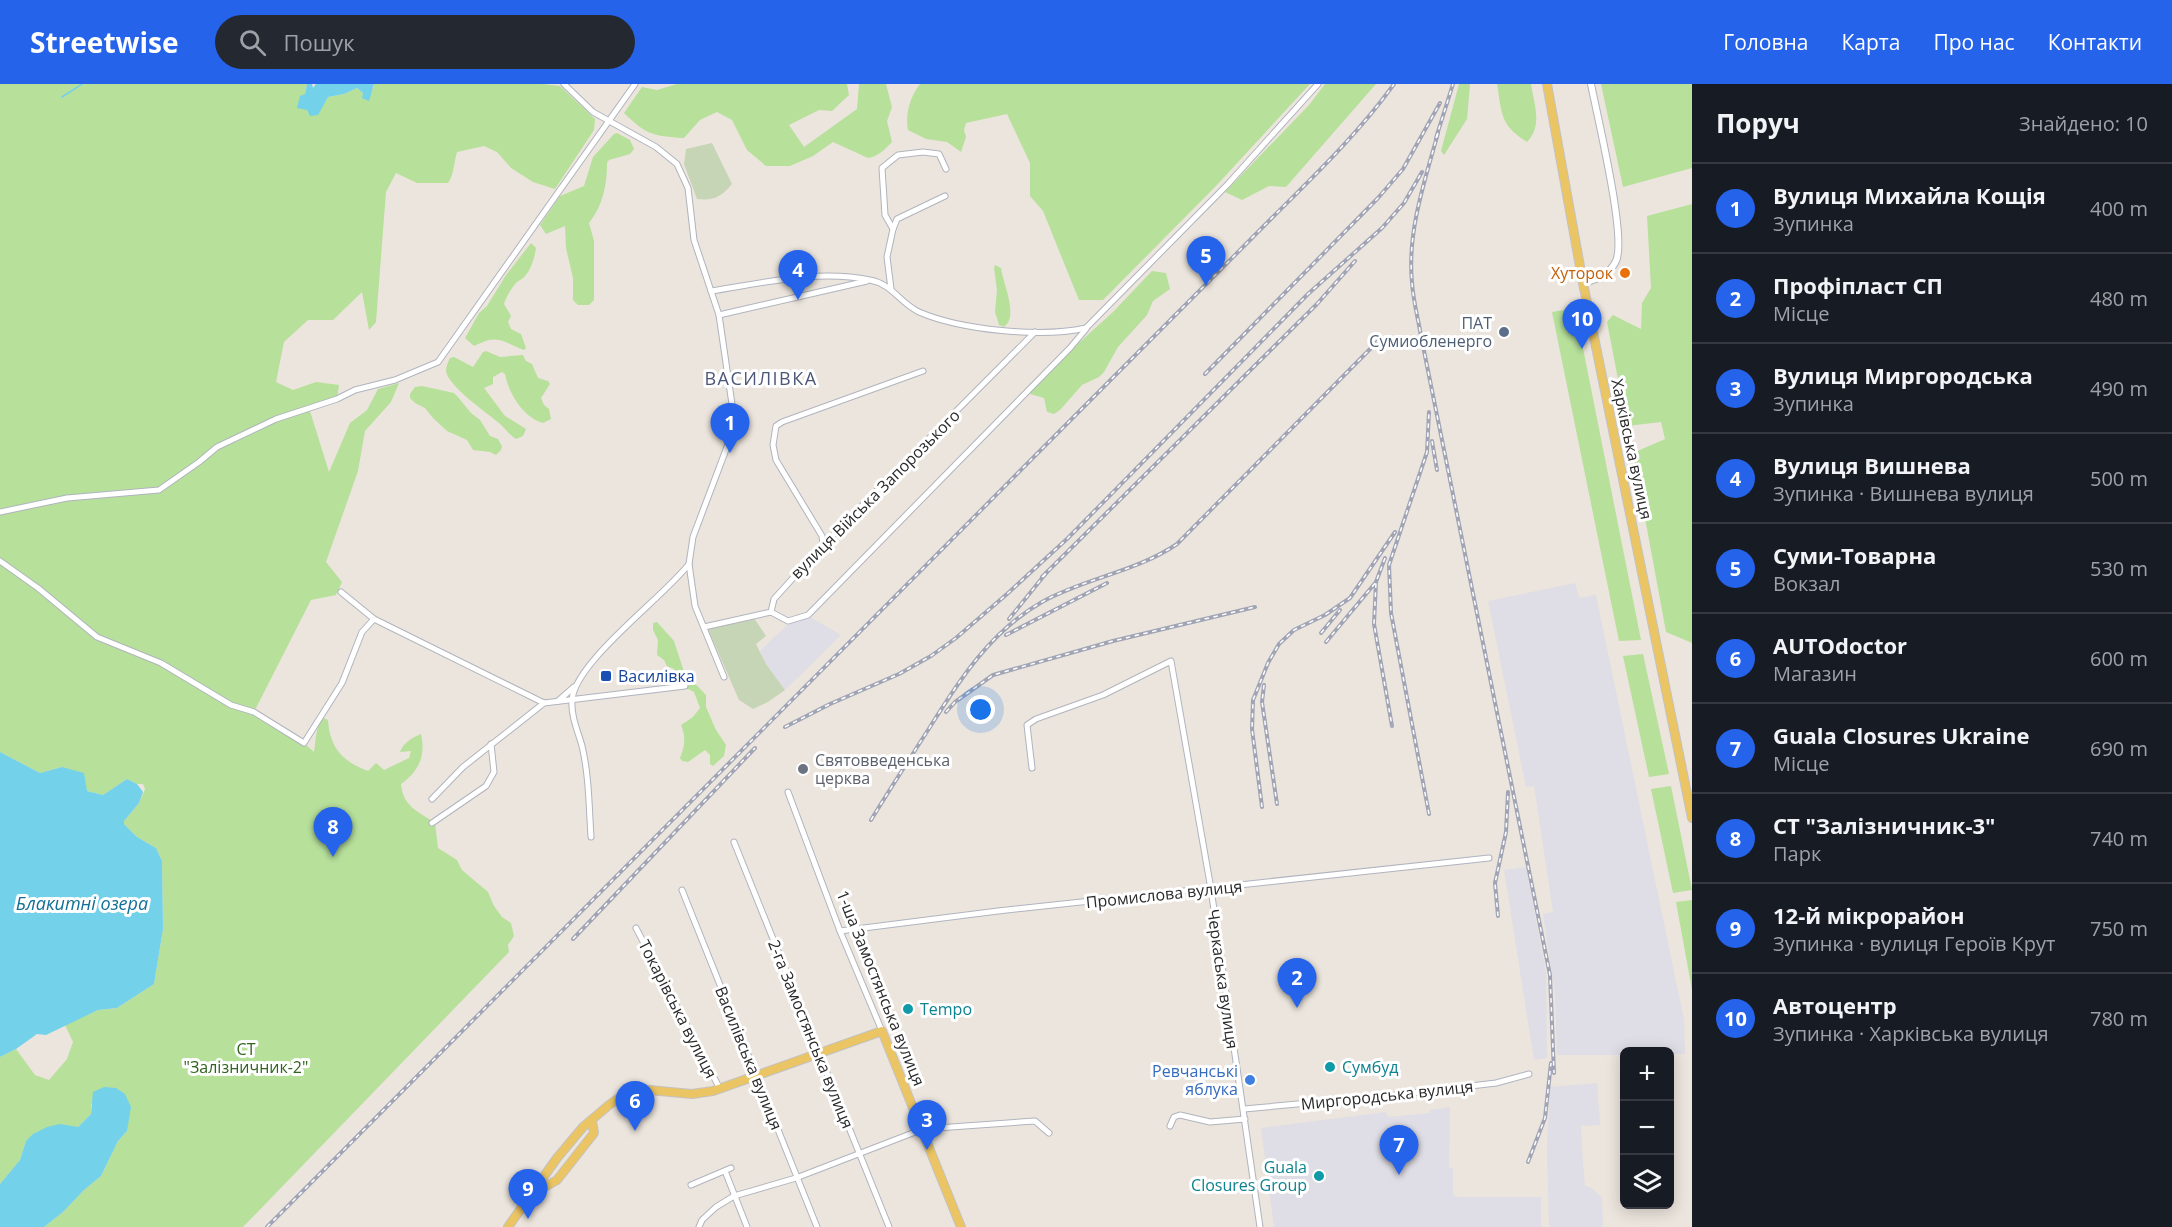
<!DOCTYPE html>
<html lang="uk">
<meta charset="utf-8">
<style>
:root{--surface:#171b24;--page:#242831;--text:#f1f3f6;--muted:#9ea1a6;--line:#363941;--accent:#2563eb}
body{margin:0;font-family:"Open Sans",sans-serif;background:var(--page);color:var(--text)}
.controls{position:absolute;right:18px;bottom:18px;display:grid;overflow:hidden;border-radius:9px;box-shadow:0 3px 15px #0003}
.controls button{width:54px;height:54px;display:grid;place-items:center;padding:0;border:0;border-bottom:2px solid var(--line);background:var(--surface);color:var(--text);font:30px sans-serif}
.you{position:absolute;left:981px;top:626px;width:21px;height:21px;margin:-15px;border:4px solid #fff;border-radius:50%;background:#1a73e8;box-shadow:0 0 0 9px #1a73e833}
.badge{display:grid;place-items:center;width:39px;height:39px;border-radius:50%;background:var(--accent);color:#fff;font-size:20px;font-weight:700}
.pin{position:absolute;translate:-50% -50px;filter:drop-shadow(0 2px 3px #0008)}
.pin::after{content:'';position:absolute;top:32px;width:21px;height:18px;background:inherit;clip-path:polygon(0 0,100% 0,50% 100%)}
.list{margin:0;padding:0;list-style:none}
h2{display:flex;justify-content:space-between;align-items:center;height:78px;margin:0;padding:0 24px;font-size:26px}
h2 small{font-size:20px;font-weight:400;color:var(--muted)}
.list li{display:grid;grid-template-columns:39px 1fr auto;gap:18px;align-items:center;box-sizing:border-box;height:90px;padding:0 24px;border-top:2px solid var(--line)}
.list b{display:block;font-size:22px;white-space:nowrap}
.list p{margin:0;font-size:20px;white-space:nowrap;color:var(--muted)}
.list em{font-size:20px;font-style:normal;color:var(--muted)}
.icon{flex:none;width:33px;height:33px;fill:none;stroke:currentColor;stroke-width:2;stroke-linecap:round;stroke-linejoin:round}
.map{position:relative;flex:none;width:1692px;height:1143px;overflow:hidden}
header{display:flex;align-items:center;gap:36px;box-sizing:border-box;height:84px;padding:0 30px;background:var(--accent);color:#fff}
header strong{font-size:28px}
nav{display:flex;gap:33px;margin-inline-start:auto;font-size:21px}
.search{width:420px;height:54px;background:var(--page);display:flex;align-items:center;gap:15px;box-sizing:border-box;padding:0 21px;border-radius:33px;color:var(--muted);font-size:22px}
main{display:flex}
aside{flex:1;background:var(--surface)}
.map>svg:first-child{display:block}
.industrial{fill:#dfdde5}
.green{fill:#b7e09b}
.cemetery{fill:#c6d5b5}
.water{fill:#74d1ea}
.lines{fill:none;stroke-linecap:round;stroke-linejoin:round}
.stream{stroke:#74d1ea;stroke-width:1.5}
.minor-casing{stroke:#b0b4be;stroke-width:7}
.tertiary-casing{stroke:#b0b4be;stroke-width:8}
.primary-casing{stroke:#c3c3c3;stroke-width:10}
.minor{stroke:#fff;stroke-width:5}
.tertiary{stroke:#fff;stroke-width:6}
.primary{stroke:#ebc463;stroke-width:8}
.rail-casing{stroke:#a0a4b4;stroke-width:4}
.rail{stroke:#fff;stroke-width:1.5;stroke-dasharray:4.5;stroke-linecap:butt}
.food-dot{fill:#e8710a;stroke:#fff;stroke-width:2}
.service-dot{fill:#5c6f8a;stroke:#fff;stroke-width:2}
.transit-dot{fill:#1a4fb4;stroke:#fff;stroke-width:2}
.worship-dot{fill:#6b7280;stroke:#fff;stroke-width:2}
.culture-dot{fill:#0f9aa8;stroke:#fff;stroke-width:2}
.shop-dot{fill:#3f7fe0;stroke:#fff;stroke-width:2}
.labels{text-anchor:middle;stroke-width:6;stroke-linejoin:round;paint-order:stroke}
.food-label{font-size:16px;fill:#c56008;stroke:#fff;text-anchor:end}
.service-label{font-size:16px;fill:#4e5e75;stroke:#fff;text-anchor:end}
.street-label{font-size:16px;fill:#2a2a2a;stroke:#fff}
.transit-label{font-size:16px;fill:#164399;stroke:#fff;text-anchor:start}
.worship-label{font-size:16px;fill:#5b616d;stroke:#fff;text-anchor:start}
.culture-label{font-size:16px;fill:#0d838f;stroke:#fff;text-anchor:start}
.park-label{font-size:16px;fill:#30651d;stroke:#fff}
.shop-label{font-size:16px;fill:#366cbe;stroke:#fff;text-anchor:end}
.neighbourhood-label{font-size:18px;letter-spacing:1.5px;fill:#4c5779;stroke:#fff}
.water-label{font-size:18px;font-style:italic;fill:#127096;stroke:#fff}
</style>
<header>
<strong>Streetwise</strong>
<div class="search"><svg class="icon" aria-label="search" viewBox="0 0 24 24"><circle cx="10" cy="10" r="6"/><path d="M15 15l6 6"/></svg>Пошук</div>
<nav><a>Головна</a><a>Карта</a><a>Про нас</a><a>Контакти</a></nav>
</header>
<main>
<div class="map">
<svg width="1692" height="1143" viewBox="0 0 1692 1143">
<rect width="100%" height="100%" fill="#ece5dd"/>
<!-- industrial -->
<g class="industrial">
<polygon points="1575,499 1579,514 1596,511 1684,936 1685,970 1670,970 1670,968 1624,968 1624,971 1557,971 1555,909 1543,830 1553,828 1534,702 1526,703 1488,517"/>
<polygon points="810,533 841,551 785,606 766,580 760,567 789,539"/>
<polygon points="1526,783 1546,889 1547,974 1534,976 1504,786"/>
<polygon points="1597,999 1600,1041 1581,1042 1582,1065 1585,1102 1590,1103 1602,1113 1603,1143 1549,1143 1547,1064 1550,1003"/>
<polygon points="1450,1023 1449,1083 1453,1085 1453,1111 1458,1113 1541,1113 1541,1143 1274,1143 1261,1044 1386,1028 1388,1033 1430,1029 1430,1026"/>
</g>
<!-- green -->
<g class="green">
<path d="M0,0H307L305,10L319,26L328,13L344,10L357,4L363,9L373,5L374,0H543L560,2L595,35L594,46L555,105L533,98L511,84L497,68L484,62L457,68C454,78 454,91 448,99H417L396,89L386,108L376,238L369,246L362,208L333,236H308L284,258L276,298L293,306L316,298L339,301L337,315L309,324L329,388L350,339L367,326L378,305L399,299L391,318L365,347L358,387L326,478L342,498L336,511L311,516L254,628L304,659L314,668C316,658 315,641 324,634L328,636C330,664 342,677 368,687L376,679L384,686L409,674L411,667L400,668C404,658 412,654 421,650C426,672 419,687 401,700C403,723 418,727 435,739L438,764L457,776L462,786L488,808L494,822L502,833L511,839L514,852L508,861L509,868L243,1143H44L63,1128L84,1106L101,1092L118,1057L127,1047L91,1020V1030L78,1043H69L26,1057L20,1076L0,1100V973L16,965L35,991L49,996L67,975L73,958L65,941L98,926L117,924L154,900L163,845L162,777L156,764L137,753L124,740V737L139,719L145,705L143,700H137L127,695L103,711L87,707L62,683L40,689L0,668Z"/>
<path d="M677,0H847L849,11L832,27L819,26L789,41L804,63L857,25L859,0H886L892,23L887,37L892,58C885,65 878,73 868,74L833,58L813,72L790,82H766L747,66L732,36L717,28L700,36L684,54C652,52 647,51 624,29L642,3L657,6Z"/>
<path d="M920,0H1310L1215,103L1103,216H1079L1043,127L1030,112V79L1007,30L966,39L964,46L966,53L961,68L947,58L926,55L908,46C905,30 910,13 920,0Z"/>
<polygon points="1325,0 1376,0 1286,103 1269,102 1242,116 1225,108 1309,21"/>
<polygon points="1459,0 1470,0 1467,35 1444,71 1441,67"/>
<path d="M1497,0H1531C1534,20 1543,42 1527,58C1500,41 1502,30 1497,0Z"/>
<polygon points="1601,0 1692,0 1692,84 1623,103"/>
<path d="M617,49L630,56L634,65L630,70L609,76L607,79C607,101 603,121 589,139L594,157V216L589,221H578L573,216V194L566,164L565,142L546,150L540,141L560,112L584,102L593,73L614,50Z"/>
<polygon points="1692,120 1692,559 1666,548 1633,369 1665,355 1661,338 1627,342 1607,238 1613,231 1641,245 1642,219 1651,204 1647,132"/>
<path d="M531,159L536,164C535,172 531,186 525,192C524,194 518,197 517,198C512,203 506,213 504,220L511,232L508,238L511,245L521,250L526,264L524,266C513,263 502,253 489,256C484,257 479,260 474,262L465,254L479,229L487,222L506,191Z"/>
<path d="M995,181L1001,184C1003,199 1019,233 1004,243L999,241L995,228L997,206L994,184Z"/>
<polygon points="1152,187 1166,189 1170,205 1153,217 1147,231 1118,263 1104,288 1099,293 1082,301 1060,326 1054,330 1047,328 1044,314 1030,310 1038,296 1113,228"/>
<polygon points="1575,224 1641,556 1619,557 1552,228"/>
<path d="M486,267L500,273L523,271L526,277L532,280L538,294L548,297L550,300L541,314L544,321L549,325L551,335L543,339C523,333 509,310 505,290L502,288L493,293V300L484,304L505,332L526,345L523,352L516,355C509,351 505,344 499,339C487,329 448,302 446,287C446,282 448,278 450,274L454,273L473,283L483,268Z"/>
<polygon points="422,302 454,309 457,312 471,329 480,336 490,352 498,355 502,362 501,366 496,371 490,368 473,366 467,356 447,347 433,334 425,324 415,319 410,314 410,310 415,303"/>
<path d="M657,538L674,557L684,588L706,611V623L716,646L726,661L724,672L713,682L710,680V671L705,666L688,678L682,677L680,674C685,662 686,653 681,641L693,633L700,624L694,608L678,600L674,585L667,582L664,576L657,571L658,556L653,546V539Z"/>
<polygon points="1643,570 1669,690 1649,693 1623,572"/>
<polygon points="1671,702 1692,806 1673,809 1651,705"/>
<polygon points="1692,816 1692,906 1676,818"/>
</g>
<!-- cemetery -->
<g class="cemetery">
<path d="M712,59L732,100C721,113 714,117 697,115L684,80L686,65Z"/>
<polygon points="754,534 766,552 756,560 766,580 785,606 768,618 753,625 739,616 708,545"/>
</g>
<!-- water -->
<g class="water">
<polygon points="307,0 312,0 313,4 316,0 374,0 369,17 362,14 363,9 357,4 344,10 328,13 318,31 310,32 307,26 297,24 300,12 305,10"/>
<polygon points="0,668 40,689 62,683 84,689 87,707 103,711 127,695 137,700 143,708 139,719 124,737 124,740 137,753 156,764 162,777 163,845 154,900 117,924 98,926 46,951 37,950 16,965 0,973"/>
<polygon points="104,1003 116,1004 125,1010 131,1023 127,1047 118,1057 101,1092 84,1106 63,1128 44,1143 0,1143 0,1100 20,1076 26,1057 33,1050 47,1043 60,1040 78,1043 91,1030 93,1008"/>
</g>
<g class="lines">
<!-- stream -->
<polyline class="stream" points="62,13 82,0"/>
<defs>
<g id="minor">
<polyline points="564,0 593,28 656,63 677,80 688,104 694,156 719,231 733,327 730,355 693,453 689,480 695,522 724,593"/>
<polyline points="893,145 897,135 945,112"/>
<polyline points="891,205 887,173 893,145 885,131 882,84 898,71 923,68 939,70 946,85"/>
<path d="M711,207C763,199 818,185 870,196C892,200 900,219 919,228C961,246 1041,254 1086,244L1228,100L1318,0"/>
<polyline points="719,231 867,197"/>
<polyline points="0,428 67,414 159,406 199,378 217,363 276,335 337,315 355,306 395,296 438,278 635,0"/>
<polyline points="823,461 822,452 776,376 773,361 776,342 782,338 923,287"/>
<polyline points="0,477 38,504 97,553 161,579 231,621 254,628 304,659 342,599 362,548 374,535"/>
<polyline points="341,508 374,535 544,619 685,602"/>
<polyline points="771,528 788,537 808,531 1070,264 1086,245"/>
<polyline points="704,543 771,528 774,515 823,461 1035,248"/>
<polyline points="558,617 574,603"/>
<polyline points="1032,684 1027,641 1036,635 1103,611 1171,577 1211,805 1260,1143"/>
<polyline points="788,708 840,847 882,947"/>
<polyline points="432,715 463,683 544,619"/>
<polyline points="432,739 486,702 494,688 491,660"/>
<path d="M591,753C589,723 589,691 582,662C578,647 571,633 572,617C573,579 664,513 689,480"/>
<polyline points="734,758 889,1143"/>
<polyline points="682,806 817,1143"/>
<polyline points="636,844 720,1005"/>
<polyline points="840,847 998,827 1489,774"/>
<polyline points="1244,1025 1395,1011 1496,999 1529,990"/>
<polyline points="1170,1042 1174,1033 1180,1031 1210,1038 1245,1035"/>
<polyline points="725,1087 747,1143"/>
<polyline points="691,1101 731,1084"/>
<polyline points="699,1143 702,1136 716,1123 734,1112 796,1094 923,1045 1035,1037 1049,1049"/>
</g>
<path id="tertiary" d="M1583,199C1596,196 1610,190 1616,177C1627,154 1597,31 1591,0"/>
<g id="primary">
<polyline points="1547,0 1583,199 1692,734"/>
<polyline points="534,1109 557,1096 594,1049 592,1037"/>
<polyline points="508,1143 557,1074 583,1043 609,1021 623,1011 649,1006 692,1010 713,1007 882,947 961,1143"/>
</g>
</defs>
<!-- minor casing -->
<use href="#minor" class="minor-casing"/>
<!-- tertiary casing -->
<use href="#tertiary" class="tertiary-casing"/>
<!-- primary casing -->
<use href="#primary" class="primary-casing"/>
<!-- minor -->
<use href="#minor" class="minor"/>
<!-- tertiary -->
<use href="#tertiary" class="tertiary"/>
<!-- primary -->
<use href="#primary" class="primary"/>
<defs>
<g id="rail">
<path d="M1438,49C1425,96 1407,148 1412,198C1413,216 1418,234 1421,252L1550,891L1554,989"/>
<polyline points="1436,54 1453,0"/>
<polyline points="1205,290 1378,114 1403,85 1440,19"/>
<polyline points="1432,357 1437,386"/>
<polyline points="1385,474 1376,498 1374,540 1392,642"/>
<polyline points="1042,493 1317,220 1355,177"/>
<polyline points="1009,535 1047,488"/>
<polyline points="1321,549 1340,526"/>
<polyline points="1006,551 1107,499"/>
<polyline points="1326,558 1376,498"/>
<polyline points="1264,601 1262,618 1277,720"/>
<polyline points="946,628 955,618 993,591 1113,557 1255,523"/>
<polyline points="785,643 830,620 899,590 931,572 956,554 1007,510 1068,454 1308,210 1382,144 1404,119 1422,88"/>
<polyline points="1262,723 1252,645 1253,616 1268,579 1279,560 1294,546 1325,531 1350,514 1395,448"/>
<polyline points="1429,730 1391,529 1389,481 1427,368 1429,328"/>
<path d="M871,736C890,705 910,674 930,643C960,595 991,547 1042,518C1085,494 1136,488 1177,460L1378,257"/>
<polyline points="1498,832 1495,799 1506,748 1508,708"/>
<polyline points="573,855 755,664"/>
<polyline points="1528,1078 1545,1034 1551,979"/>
<path d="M267,1143L1251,155C1300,105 1353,57 1394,0"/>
</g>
</defs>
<!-- rail casing -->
<use href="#rail" class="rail-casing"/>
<!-- rail -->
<use href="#rail" class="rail"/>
</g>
<!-- markers -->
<circle class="food-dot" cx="1625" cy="189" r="6"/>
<circle class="service-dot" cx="1504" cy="248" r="6"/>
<rect class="transit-dot" x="600" y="586" width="12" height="12" rx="3"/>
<circle class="worship-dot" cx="803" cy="685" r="6"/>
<g class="culture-dot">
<circle cx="908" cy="925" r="6"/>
<circle cx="1330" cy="983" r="6"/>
<circle cx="1319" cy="1092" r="6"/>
</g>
<circle class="shop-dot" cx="1250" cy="996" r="6"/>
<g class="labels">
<!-- food labels -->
<g class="food-label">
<text x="1613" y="195">Хуторок</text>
</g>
<!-- service labels -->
<g class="service-label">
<text x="1492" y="245">ПАТ<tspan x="1492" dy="18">Сумиобленерго</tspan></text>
</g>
<!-- street labels -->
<g class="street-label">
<text transform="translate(1632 365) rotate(78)" y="6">Харківська вулиця</text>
<text transform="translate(875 410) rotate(-45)" y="6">вулиця Війська Запорозького</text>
<text transform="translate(1164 810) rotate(-6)" y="6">Промислова вулиця</text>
<text transform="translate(1223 895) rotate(82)" y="6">Черкаська вулиця</text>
<text transform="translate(881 904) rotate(68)" y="6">1-ша Замостянська вулиця</text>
<text transform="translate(678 925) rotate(63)" y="6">Токарівська вулиця</text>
<text transform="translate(811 950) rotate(68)" y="6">2-га Замостянська вулиця</text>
<text transform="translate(749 974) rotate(68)" y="6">Василівська вулиця</text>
<text transform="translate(1387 1011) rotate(-6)" y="6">Миргородська вулиця</text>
</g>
<!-- transit labels -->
<g class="transit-label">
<text x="618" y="598">Василівка</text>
</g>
<!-- worship labels -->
<g class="worship-label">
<text x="815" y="682">Святовведенська<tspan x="815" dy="18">церква</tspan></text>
</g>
<!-- culture labels -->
<g class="culture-label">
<text x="920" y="931">Tempo</text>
<text x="1342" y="989">Сумбуд</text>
<text x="1307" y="1089" text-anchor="end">Guala<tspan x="1307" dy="18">Closures Group</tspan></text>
</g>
<!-- park labels -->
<g class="park-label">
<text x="246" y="971">СТ<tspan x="246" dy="18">"Залізничник-2"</tspan></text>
</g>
<!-- shop labels -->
<g class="shop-label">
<text x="1238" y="993">Ревчанські<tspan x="1238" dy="18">яблука</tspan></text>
</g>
<!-- neighbourhood labels -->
<g class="neighbourhood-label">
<text x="761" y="301">ВАСИЛІВКА</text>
</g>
<!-- water labels -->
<g class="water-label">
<text x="82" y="826">Блакитні озера</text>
</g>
</g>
</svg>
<div class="controls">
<button>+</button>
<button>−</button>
<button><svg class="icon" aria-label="layers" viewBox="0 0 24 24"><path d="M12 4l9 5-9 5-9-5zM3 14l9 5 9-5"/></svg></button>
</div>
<div class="you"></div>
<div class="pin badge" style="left:730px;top:369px">1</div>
<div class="pin badge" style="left:1297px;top:924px">2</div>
<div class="pin badge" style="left:927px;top:1066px">3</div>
<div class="pin badge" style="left:798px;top:216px">4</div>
<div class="pin badge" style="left:1206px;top:202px">5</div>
<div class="pin badge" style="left:635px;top:1047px">6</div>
<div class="pin badge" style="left:1399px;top:1091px">7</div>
<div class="pin badge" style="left:333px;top:773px">8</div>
<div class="pin badge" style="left:528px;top:1135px">9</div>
<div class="pin badge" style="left:1582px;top:265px">10</div>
</div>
<aside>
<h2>Поруч<small>Знайдено: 10</small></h2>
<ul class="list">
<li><span class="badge">1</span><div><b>Вулиця Михайла Кощія</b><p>Зупинка</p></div><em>400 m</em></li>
<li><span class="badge">2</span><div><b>Профіпласт СП</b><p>Місце</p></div><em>480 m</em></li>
<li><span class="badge">3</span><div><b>Вулиця Миргородська</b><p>Зупинка</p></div><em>490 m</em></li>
<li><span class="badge">4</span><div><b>Вулиця Вишнева</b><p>Зупинка · Вишнева вулиця</p></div><em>500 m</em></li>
<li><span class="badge">5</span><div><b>Суми-Товарна</b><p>Вокзал</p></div><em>530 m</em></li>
<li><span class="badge">6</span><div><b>AUTOdoctor</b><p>Магазин</p></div><em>600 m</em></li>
<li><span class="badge">7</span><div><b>Guala Closures Ukraine</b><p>Місце</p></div><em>690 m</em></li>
<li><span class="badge">8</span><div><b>СТ &quot;Залізничник-3&quot;</b><p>Парк</p></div><em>740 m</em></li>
<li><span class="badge">9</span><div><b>12-й мікрорайон</b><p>Зупинка · вулиця Героїв Крут</p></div><em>750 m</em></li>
<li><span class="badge">10</span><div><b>Автоцентр</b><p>Зупинка · Харківська вулиця</p></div><em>780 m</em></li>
</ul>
</aside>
</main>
